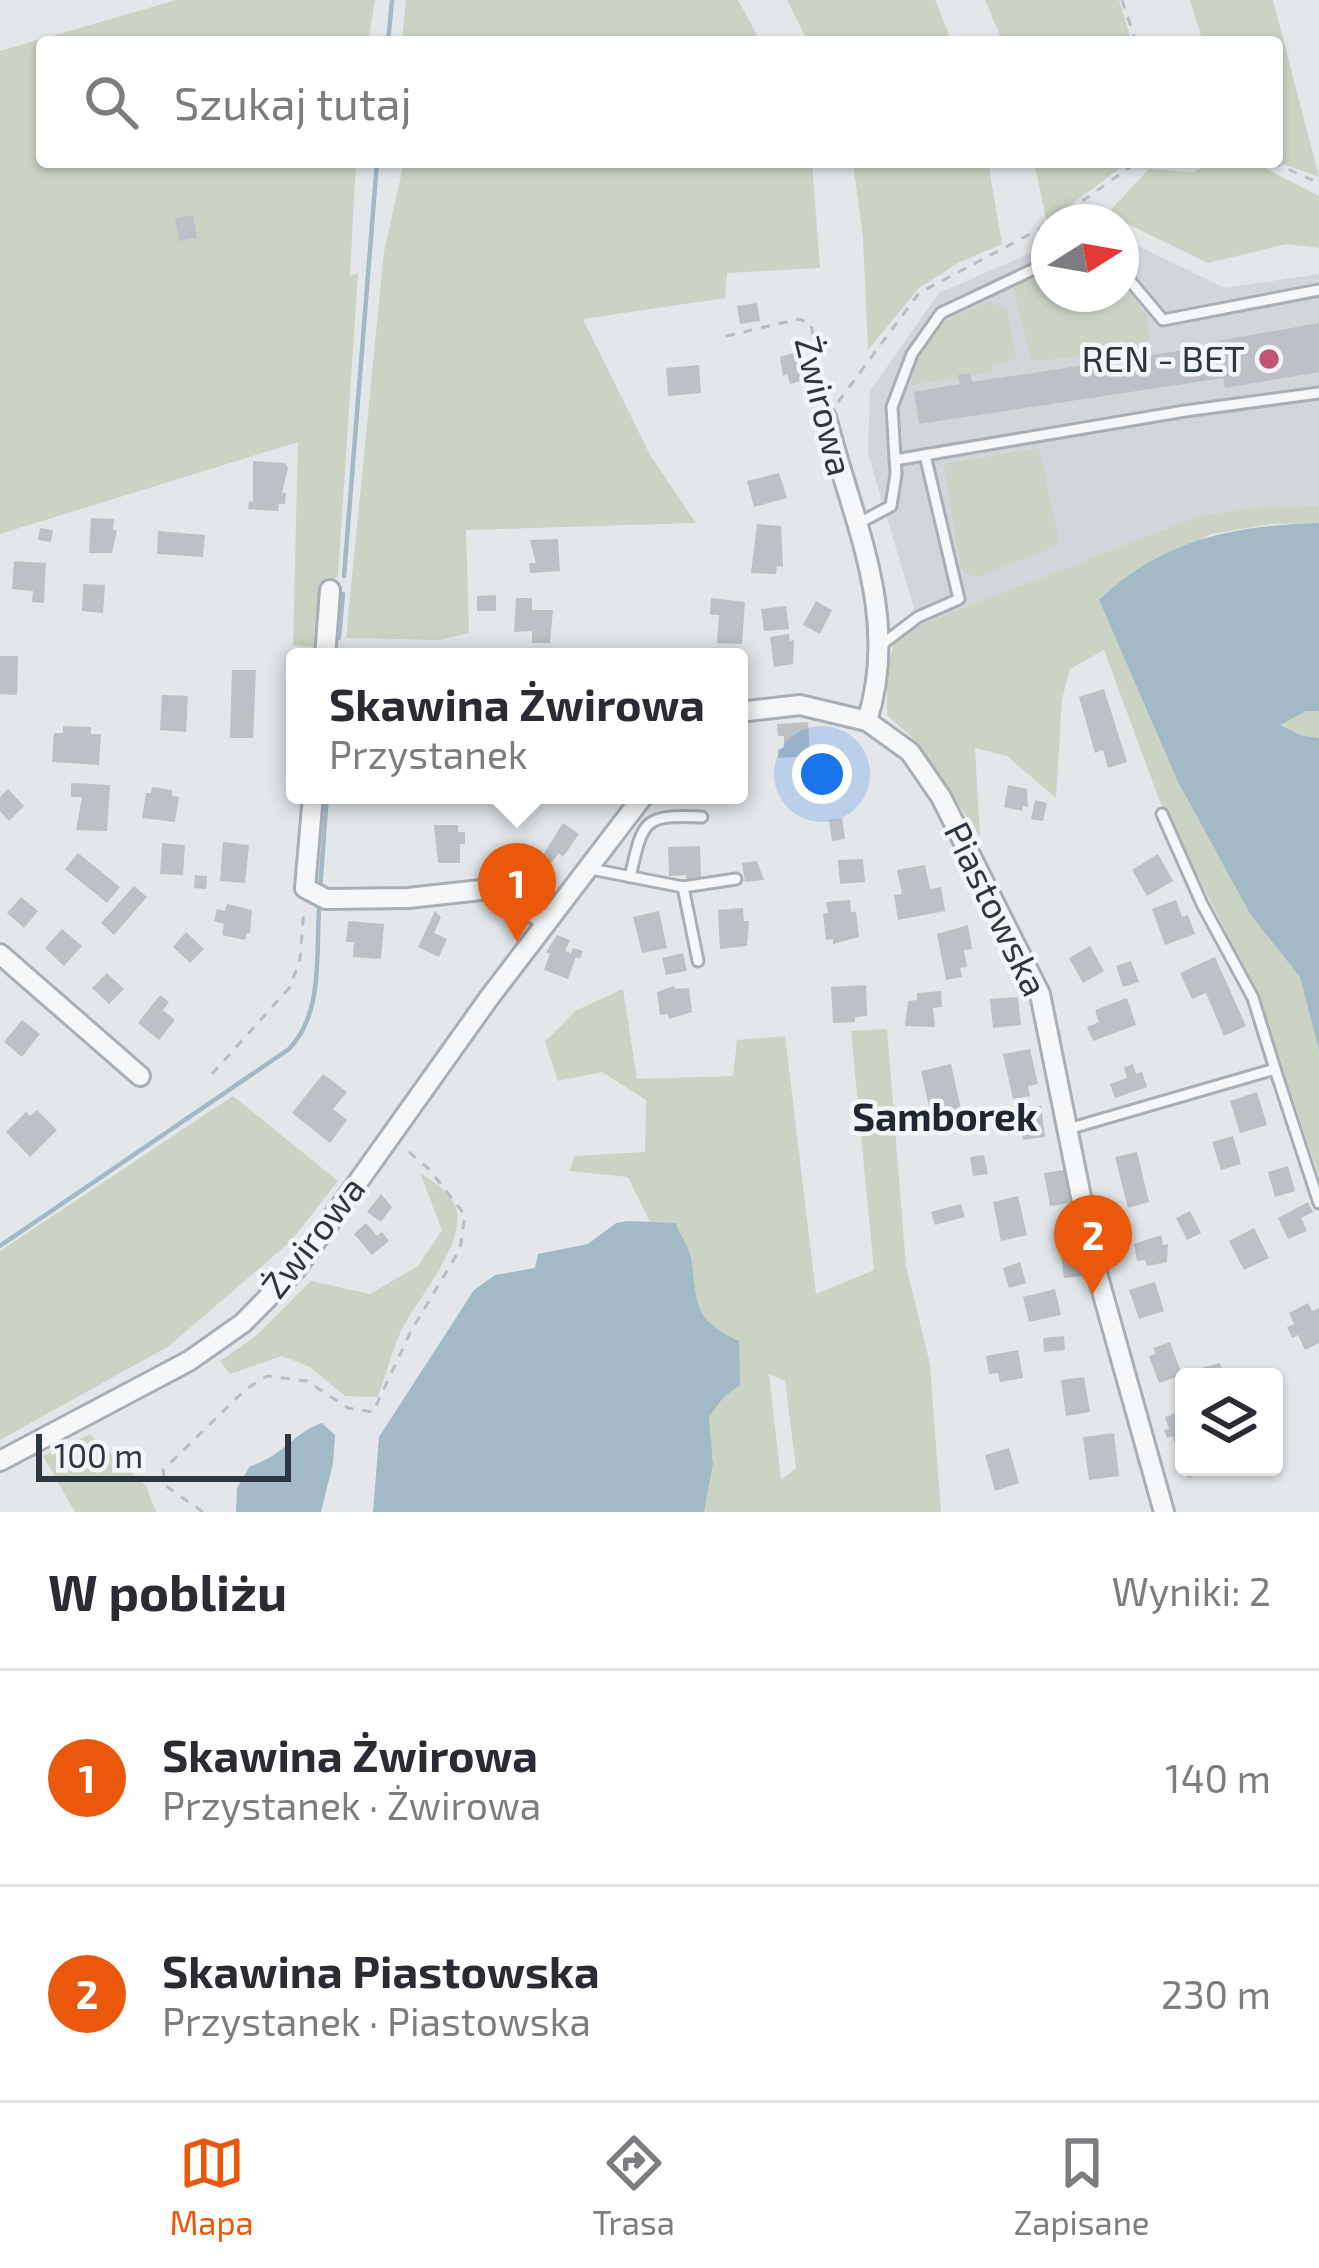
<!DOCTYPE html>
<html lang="pl">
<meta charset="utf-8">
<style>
:root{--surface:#fff;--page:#f2f2f3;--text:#2b2b33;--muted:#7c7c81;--line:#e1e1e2;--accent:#ea580c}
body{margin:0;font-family:"Exo 2",sans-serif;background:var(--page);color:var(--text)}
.controls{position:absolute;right:36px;bottom:36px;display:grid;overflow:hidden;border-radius:12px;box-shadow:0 3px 9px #0004}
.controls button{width:108px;height:108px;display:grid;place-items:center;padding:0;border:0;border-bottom:3px solid var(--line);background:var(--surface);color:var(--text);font:60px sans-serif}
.compass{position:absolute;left:1031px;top:204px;width:108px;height:108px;border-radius:50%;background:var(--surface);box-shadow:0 3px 9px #0004;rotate:79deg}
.scale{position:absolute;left:36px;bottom:30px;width:255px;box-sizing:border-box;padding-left:12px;border:6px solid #2d3740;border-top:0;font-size:33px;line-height:42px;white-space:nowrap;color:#2d3740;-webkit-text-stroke:9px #f3f5f7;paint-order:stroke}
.you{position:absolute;left:822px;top:774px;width:42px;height:42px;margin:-30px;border:9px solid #fff;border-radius:50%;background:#1a73e8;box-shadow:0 0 0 18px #1a73e833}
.badge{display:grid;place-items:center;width:78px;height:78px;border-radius:50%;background:var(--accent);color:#fff;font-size:39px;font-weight:700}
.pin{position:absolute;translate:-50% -99px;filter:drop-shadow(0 3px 6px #0008)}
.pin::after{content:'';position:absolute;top:63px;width:42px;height:36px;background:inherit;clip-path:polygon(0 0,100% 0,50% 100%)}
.popup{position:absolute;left:286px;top:648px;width:462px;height:156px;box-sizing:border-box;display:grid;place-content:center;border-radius:12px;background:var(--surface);filter:drop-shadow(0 3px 9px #0005);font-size:39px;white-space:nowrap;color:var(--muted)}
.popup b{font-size:45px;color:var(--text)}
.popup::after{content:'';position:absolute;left:50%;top:100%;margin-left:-24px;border:24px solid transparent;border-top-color:var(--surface)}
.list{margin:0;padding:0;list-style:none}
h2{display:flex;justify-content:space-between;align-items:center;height:156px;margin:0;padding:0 48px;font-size:51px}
h2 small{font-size:39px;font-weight:400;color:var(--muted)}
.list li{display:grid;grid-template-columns:78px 1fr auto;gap:36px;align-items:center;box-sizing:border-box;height:216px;padding:0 48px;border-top:3px solid var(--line)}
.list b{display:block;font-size:45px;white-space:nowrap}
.list p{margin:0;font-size:39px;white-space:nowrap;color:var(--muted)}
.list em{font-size:39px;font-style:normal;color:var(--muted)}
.icon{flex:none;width:66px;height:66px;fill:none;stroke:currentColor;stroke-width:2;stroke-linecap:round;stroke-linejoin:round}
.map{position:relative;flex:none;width:1319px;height:1512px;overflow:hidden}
.search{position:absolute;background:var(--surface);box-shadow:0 3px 9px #0004;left:36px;right:36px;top:36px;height:132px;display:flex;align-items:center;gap:30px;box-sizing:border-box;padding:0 42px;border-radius:12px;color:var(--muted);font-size:45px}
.sheet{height:588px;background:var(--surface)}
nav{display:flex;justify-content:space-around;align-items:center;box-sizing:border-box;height:168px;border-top:3px solid var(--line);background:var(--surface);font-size:33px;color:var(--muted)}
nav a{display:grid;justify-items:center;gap:6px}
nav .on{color:var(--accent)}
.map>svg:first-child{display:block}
.built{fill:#d1d6db}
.green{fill:#cbd3c5;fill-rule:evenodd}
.water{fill:#a2b9c6}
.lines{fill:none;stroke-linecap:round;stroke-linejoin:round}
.stream{stroke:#a2b9c6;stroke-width:4.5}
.building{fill:#bbc1c6}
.service-casing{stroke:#a9afb4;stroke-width:15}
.minor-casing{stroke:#a9afb4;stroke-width:24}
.path{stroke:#babdc1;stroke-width:3;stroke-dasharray:9 9;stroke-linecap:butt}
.service{stroke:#f6f7f8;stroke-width:9}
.minor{stroke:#f6f7f8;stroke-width:18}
.poi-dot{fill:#c25576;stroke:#f3f5f7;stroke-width:4.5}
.labels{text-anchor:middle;stroke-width:9;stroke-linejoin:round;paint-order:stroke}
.poi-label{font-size:36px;fill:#2d3740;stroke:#f3f5f7;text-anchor:end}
.street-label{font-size:36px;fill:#2d3740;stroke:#f3f5f7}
.neighbourhood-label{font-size:39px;font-weight:bold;fill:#1f2831;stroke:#f3f5f7}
</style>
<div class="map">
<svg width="1319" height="1512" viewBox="0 0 1319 1512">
<rect width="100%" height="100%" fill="#e3e7ea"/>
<!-- built -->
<polygon class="built" points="1121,238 1225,288 1319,274 1319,506 1264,507 1201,515 919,625 868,454 870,391 939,293 1049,245 1049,294 1121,294"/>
<!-- green -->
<g class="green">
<polygon points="176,0 375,0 368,42 42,42 42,162 356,162 350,276 358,273 338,576 328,584 318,647 293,645 298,442 0,534 0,51"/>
<polygon points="406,0 738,0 761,42 402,42"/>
<polygon points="787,0 935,0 952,42 808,42"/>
<polygon points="985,0 1119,0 1132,42 1003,42"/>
<polygon points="1190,0 1273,0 1319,177 1277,162 1277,42 1203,42"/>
<polygon points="404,162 812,162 820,268 727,273 725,298 583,319 650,455 696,523 466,530 469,633 439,640 346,638 384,252"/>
<polygon points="853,162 988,162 1002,244 958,263 919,288 868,350 863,238"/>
<polygon points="1034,162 1128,162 1047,223"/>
<polygon points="1214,162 1253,162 1319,196 1319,248 1286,244 1208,263 1107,214 1149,169 1193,172"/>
<polygon points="1049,274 1049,294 1121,294 1121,282 1146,314 1150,340 1132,344 1131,352 1032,361 1013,286"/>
<path d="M988,302L1007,308L1016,360L992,365L991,373L911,385C923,329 939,323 988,302Z"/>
<polygon points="1039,448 1060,545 975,578 961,569 944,464"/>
<polygon points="1319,506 1319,523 1272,524 1211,534 1099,600 1178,782 1250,914 1300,977 1319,1051 1319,1176 1258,996 1159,799 1104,650 1070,669 1062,699 1056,798 1007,756 975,748 980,837 917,742 887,715 887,674 894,643 919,625 1201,515 1264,507"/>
<polygon points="1306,711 1319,711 1319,738 1300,735 1279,725"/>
<path d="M623,989L637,1079L733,1076L737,1040L785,1036L816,1294L874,1270L851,1031L887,1029L906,1266L930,1364L941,1512H704L713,1464L709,1417L723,1398L740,1384L716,1330L701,1317L694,1293L690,1250L681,1239L676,1223L650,1222L628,1177L569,1171L575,1156L645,1152L646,1100L602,1072L558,1081L545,1042L575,1011ZM769,1374L785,1381L796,1468L781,1480Z"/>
<polygon points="233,1096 338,1181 291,1241 169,1346 0,1440 0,1251"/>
<path d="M420,1173C433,1181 448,1190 455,1205C469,1239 420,1296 404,1325C393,1347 386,1374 378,1397L345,1396L310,1367L282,1356L230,1374L220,1361L256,1336L311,1281L370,1294L418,1266L442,1230Z"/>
<polygon points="90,1434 146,1486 156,1512 75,1512 43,1456"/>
</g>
<!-- water -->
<g class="water">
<path d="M1319,523V711H1306L1280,725L1300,735L1319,738V1051L1300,977L1250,914L1178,782L1099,600C1161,540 1236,525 1319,523Z"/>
<path d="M628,1221L676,1223C679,1235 689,1245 691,1257C698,1303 691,1319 739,1341L740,1385L723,1398L709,1417L713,1464L704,1512H373L379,1437L474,1290L495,1275L535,1268L538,1254L588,1244L616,1223Z"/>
<path d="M322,1423L335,1435L333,1463L321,1512H236L237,1488L250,1466C281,1458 294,1432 322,1423Z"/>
</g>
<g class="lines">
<!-- stream -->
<g class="stream">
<polyline points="388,42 392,0"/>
<polyline points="344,576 377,162"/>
<polyline points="339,638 343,594"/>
<polyline points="337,657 337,652"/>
<polyline points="320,889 327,795"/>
<path d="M0,1246L289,1049C323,1014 316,956 319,910"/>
</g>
</g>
<!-- building -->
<g class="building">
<polygon points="193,215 197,238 179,241 175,218"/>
<polygon points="757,303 760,321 740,324 737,306"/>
<polygon points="1319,323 1319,372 1225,388 1223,378 919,424 914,392 960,384 958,375 970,373 972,382 1218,345 1217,341"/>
<polygon points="803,350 812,378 790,384 787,374 783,376 780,357"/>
<polygon points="699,365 701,393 668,396 666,368"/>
<polygon points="253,461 285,463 288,468 282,493 286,493 285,504 279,504 278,511 248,509 249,501 253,502"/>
<polygon points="779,473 787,498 754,507 747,481"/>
<polygon points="91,518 114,519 113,530 117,530 112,553 89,553"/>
<polygon points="757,524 781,526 783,567 777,566 776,574 751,573"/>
<polygon points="40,528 53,530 51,542 38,540"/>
<polygon points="158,531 205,535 203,557 157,554"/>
<polygon points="558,539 560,571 530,573 529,563 536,563 530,540"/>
<polygon points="14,561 46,563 44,603 32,602 33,591 12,589"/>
<polygon points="83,584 105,585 103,613 82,611"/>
<polygon points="496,595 496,611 477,611 477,596"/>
<polygon points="516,598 532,598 532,610 553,610 550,643 532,643 532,631 514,632"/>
<polygon points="711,598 745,602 742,644 717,643 719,615 710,615"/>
<polygon points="816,601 832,610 820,634 803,625"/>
<polygon points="786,606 789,629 764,631 761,609"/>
<polygon points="789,634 790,641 794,640 793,664 774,667 770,637"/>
<polygon points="0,656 18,656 17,695 0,694"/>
<polygon points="232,670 256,670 253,738 230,738"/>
<polygon points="1104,689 1127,762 1108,768 1103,750 1095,753 1079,697"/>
<polygon points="162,695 188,696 186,732 160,730"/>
<polygon points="808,722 810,756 778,758 778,749 784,748 784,736 778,736 777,724"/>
<polygon points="63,726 91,727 91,734 101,734 99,765 52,762 54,733 63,733"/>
<polygon points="71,783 110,785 107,831 76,830 82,797 71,797"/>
<polygon points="1008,785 1027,789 1028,807 1023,806 1022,811 1004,807"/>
<polygon points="152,787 172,790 172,796 179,797 175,822 142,818 146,793 151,793"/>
<polygon points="8,789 24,806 9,821 0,811 0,797"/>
<polygon points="1035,800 1047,803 1043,821 1031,819"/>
<polygon points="842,818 845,839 832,841 829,820"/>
<polygon points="563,823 579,834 563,857 559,853 544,872 536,866"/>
<polygon points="434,825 458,825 458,832 465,832 465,844 460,844 460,863 438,863"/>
<polygon points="223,842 249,845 245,883 220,881"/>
<polygon points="162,843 185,845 183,875 160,874"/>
<polygon points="700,846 701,882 687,883 686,875 669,876 668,847"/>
<polygon points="78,853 120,887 107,903 65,869"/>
<polygon points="1158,854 1173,881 1147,896 1132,870"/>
<polygon points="863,859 865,882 840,884 838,860"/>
<polygon points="757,861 764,880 745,882 742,863"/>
<polygon points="925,865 930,889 941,887 945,911 898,920 894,895 902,894 897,870"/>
<polygon points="195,875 207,876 206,889 194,888"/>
<polygon points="134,886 147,897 114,935 101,923"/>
<polygon points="21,897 38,911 24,928 7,913"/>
<polygon points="850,900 851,912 856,912 859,937 833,944 833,939 826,940 823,914 828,913 826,902"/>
<polygon points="1176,900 1182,917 1188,915 1195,934 1165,945 1152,909"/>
<polygon points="227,904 252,910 250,933 247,933 245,940 222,935 224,924 214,921 217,909 225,911"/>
<polygon points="743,908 744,921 749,921 747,946 720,949 718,910"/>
<polygon points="435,911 441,917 434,933 447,939 439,957 418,947"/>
<polygon points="659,911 667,948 642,953 633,917"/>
<polygon points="348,921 384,924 381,959 353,957 354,942 346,942"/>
<polygon points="968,925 972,949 964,950 967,967 960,968 962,977 946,980 937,934"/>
<polygon points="62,929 82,946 64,966 45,948"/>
<polygon points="186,932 204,949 190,963 173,947"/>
<polygon points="557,935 570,940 565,951 571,953 573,948 583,951 580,959 576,957 568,979 544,970 550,954 546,952"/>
<polygon points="1090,946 1104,971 1083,983 1069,958"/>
<polygon points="683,953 687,971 666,975 662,958"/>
<polygon points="1215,957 1246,1026 1224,1036 1206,993 1192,999 1180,973"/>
<polygon points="1131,961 1139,982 1123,987 1116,966"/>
<polygon points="107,973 124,989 109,1004 92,988"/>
<polygon points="866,985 867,1016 855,1017 855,1022 833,1023 831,987"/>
<polygon points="674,986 675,989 689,988 692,1012 669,1019 668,1014 660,1015 657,992"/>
<polygon points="941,991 942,1007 933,1008 935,1027 905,1026 908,1001 917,1000 917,993"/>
<polygon points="160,995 169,1002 163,1010 175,1020 159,1040 138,1023"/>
<polygon points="1018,997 1021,1025 993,1028 990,999"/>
<polygon points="1127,998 1136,1025 1093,1041 1087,1027 1099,1022 1095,1010"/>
<polygon points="22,1020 40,1034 22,1057 4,1042"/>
<polygon points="1030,1049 1038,1084 1028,1086 1030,1096 1013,1099 1003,1054"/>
<polygon points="951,1064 962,1113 932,1120 921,1071"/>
<polygon points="1133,1064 1136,1074 1142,1072 1147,1087 1115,1098 1110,1084 1127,1078 1124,1067"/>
<polygon points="323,1074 347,1092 333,1109 347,1120 330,1143 292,1113"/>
<polygon points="1257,1092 1267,1125 1240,1133 1230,1101"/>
<polygon points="1041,1106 1045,1137 1023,1140 1019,1109"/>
<polygon points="37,1110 57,1130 30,1157 6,1132 26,1112 30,1116"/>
<polygon points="1233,1136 1241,1164 1221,1170 1212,1142"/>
<polygon points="1137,1152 1149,1202 1128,1208 1115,1157"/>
<polygon points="984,1155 988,1174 973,1176 970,1157"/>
<polygon points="1288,1166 1295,1191 1275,1197 1268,1172"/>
<polygon points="1064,1170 1070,1203 1050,1206 1044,1173"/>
<polygon points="381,1194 392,1207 381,1222 367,1212"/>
<polygon points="1018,1196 1027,1235 1001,1241 993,1202"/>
<polygon points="1308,1202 1313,1212 1301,1218 1307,1231 1288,1239 1278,1218"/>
<polygon points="961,1204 965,1217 935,1225 931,1212"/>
<polygon points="1190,1211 1201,1233 1187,1240 1176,1218"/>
<polygon points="366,1223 377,1236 382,1232 389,1241 372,1255 354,1234"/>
<polygon points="1254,1228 1269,1258 1244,1270 1229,1241"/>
<polygon points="1077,1231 1083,1276 1064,1278 1058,1234"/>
<polygon points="1161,1235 1163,1245 1168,1244 1167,1262 1147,1266 1145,1260 1137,1261 1134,1244"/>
<polygon points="1020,1262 1026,1283 1009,1288 1003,1268"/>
<polygon points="1155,1282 1164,1311 1139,1319 1129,1290"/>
<polygon points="1055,1289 1061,1315 1029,1322 1023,1297"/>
<polygon points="1308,1303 1312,1311 1319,1308 1319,1343 1305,1350 1298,1335 1292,1338 1287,1327 1294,1324 1289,1313"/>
<polygon points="1064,1336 1065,1350 1044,1352 1043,1338"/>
<polygon points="1170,1342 1182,1375 1159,1383 1149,1356 1156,1354 1153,1348"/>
<polygon points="1018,1350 1023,1378 1000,1382 998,1373 989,1374 986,1356"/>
<polygon points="1220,1363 1224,1374 1199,1377 1197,1369"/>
<polygon points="1084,1377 1090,1412 1066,1416 1061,1380"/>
<polygon points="1184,1410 1184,1466 1172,1436 1167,1438 1164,1430 1169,1429 1165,1417"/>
<polygon points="1114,1433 1119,1476 1089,1480 1083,1437"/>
<polygon points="1009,1448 1019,1483 995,1491 985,1455"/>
<polygon points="1184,1467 1216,1467 1188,1478"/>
</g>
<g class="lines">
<defs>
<g id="service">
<polyline points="1121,270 1163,320 1319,290"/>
<polyline points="895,460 1185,411 1319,393"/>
<polyline points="855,525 891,506 896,474 892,407 912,354 941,313 1049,262"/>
<polyline points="881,645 918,617 959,599 925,455"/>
<polyline points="591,869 683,887 698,961"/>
<path d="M630,877C643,821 642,814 702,817"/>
<polyline points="683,887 736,879"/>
<polyline points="1275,1069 1319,1203"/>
<polyline points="1068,1129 1275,1069 1253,998 1202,904 1162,814"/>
</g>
<g id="minor">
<path d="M826,417C852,520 901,615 867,721"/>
<polyline points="325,657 330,590"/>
<polyline points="739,712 800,705 867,721 910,752 941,797 1040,994 1095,1266 1164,1512"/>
<polyline points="313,795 305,888 326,899 408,898 490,889 506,892 546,922"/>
<polyline points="0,954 140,1076"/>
<polyline points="0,1461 189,1361 243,1323 296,1269 489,998 644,795"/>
</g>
</defs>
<!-- service casing -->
<use href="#service" class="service-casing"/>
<!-- minor casing -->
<use href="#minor" class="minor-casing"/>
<!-- path -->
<g class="path">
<polyline points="1122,0 1136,42"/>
<polyline points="1272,162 1319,183"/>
<polyline points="1053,222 1137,162"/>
<polyline points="726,336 799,319 811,324 824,398"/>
<polyline points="838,402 919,293 1049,224"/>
<polyline points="212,1074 290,987 300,959 304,910"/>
<polyline points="203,1512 166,1486 163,1470 246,1389 267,1376 307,1381 348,1408 373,1412 411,1331 460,1249 465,1215 429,1169 403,1147"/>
</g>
<!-- service -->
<use href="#service" class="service"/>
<!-- minor -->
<use href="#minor" class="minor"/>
</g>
<!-- markers -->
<circle class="poi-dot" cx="1269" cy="359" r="12"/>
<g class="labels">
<!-- poi labels -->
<g class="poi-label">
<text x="1245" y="372">REN - BET</text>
</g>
<!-- street labels -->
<g class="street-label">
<text transform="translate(824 406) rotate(76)" y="13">Żwirowa</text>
<text transform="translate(996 909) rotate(64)" y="13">Piastowska</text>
<text transform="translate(313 1237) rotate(-52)" y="13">Żwirowa</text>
</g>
<!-- neighbourhood labels -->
<g class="neighbourhood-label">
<text x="945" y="1131">Samborek</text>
</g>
</g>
</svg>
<div class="controls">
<button><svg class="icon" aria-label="layers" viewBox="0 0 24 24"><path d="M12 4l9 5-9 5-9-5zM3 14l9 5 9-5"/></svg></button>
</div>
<svg class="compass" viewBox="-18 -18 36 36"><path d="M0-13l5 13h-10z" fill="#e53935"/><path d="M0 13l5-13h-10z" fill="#7c7c81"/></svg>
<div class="scale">100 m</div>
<div class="you"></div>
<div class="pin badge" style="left:517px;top:942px">1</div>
<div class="popup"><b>Skawina Żwirowa</b>Przystanek</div>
<div class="pin badge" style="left:1093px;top:1294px">2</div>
<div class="search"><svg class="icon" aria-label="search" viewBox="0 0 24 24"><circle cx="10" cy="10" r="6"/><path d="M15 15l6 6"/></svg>Szukaj tutaj</div>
</div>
<section class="sheet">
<h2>W pobliżu<small>Wyniki: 2</small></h2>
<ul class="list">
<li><span class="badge">1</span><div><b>Skawina Żwirowa</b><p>Przystanek · Żwirowa</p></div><em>140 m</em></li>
<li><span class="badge">2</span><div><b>Skawina Piastowska</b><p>Przystanek · Piastowska</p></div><em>230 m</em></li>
</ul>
</section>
<nav>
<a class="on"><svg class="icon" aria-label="map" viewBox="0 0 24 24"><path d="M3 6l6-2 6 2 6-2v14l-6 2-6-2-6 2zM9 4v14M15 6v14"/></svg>Mapa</a>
<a><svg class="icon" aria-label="directions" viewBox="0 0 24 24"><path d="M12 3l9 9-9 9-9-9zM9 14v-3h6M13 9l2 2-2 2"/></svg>Trasa</a>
<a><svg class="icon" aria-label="saved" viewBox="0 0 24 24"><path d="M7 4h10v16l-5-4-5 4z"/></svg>Zapisane</a>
</nav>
